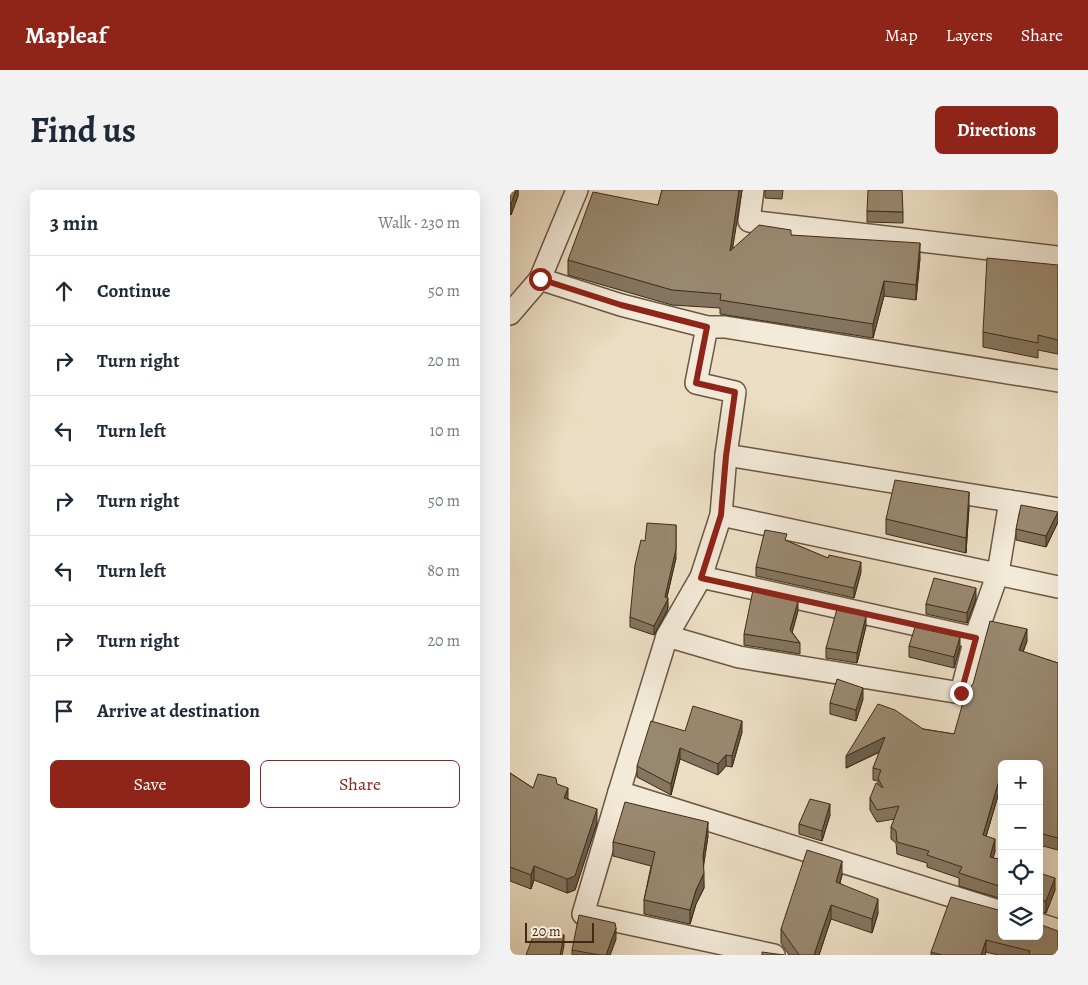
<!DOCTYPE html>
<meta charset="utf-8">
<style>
:root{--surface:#fff;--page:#f2f2f3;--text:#1f2937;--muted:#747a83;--line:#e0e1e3;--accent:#8f2418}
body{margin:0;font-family:Alegreya,serif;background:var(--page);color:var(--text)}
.controls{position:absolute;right:15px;bottom:15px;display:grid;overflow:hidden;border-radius:8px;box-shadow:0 5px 20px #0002}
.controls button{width:45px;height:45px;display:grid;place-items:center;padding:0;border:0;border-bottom:1px solid var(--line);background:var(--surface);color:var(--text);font:25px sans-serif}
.scale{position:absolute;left:15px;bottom:12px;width:69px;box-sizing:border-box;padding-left:5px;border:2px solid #402a16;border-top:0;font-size:14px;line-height:18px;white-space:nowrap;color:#402a16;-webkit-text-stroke:4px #f3ead9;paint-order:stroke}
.stop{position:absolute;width:15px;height:15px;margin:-11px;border:4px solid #8f2418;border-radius:50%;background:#fff}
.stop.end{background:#8f2418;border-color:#fff;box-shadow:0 1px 5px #0008}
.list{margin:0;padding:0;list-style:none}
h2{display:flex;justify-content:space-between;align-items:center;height:65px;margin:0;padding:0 20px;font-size:21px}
h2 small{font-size:16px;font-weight:400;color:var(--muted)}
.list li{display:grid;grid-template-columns:32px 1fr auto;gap:15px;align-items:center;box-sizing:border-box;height:70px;padding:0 20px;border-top:1px solid var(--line)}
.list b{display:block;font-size:19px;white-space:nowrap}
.list em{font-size:16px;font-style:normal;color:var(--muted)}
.actions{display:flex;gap:10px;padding:15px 20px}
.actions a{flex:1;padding:11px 0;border:1px solid var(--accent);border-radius:8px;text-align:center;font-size:18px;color:var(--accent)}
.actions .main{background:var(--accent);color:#fff}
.icon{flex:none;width:28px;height:28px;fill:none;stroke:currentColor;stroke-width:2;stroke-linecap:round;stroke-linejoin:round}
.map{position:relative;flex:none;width:548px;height:765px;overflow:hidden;border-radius:8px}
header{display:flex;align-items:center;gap:30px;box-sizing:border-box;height:70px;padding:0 25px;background:var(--accent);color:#fff}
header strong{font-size:24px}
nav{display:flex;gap:28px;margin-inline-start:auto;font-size:18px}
.intro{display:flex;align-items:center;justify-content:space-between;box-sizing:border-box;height:120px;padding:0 30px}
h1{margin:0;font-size:35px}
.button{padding:12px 22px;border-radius:8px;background:var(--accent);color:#fff;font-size:18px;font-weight:700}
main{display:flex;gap:30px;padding:0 30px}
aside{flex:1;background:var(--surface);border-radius:8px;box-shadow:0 5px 20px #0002}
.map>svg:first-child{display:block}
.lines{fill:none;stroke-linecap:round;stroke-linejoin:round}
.street-casing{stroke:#6b5742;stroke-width:24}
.street{stroke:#f3ead9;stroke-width:21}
.wall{fill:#847560;stroke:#402a16}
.shaded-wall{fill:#6b5f4e;stroke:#402a16}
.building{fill:#998870;stroke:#402a16}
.route{stroke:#8f2418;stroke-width:6}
</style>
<header>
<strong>Mapleaf</strong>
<nav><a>Map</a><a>Layers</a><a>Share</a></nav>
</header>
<div class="intro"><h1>Find us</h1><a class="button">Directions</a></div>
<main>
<aside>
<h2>3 min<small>Walk · 230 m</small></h2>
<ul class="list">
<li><svg class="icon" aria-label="ahead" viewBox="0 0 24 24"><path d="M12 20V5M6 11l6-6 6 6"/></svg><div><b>Continue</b></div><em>50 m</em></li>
<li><svg class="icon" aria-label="right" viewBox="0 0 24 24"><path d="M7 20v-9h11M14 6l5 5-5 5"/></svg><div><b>Turn right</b></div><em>20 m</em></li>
<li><svg class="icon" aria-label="left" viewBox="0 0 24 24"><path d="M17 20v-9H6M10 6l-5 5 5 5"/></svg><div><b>Turn left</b></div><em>10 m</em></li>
<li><svg class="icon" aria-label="right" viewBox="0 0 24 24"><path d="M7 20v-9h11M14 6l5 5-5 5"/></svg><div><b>Turn right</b></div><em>50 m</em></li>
<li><svg class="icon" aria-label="left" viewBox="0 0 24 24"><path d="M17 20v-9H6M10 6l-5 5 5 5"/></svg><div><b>Turn left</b></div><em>80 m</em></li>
<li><svg class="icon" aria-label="right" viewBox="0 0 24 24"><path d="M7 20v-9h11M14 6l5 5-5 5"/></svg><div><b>Turn right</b></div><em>20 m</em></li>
<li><svg class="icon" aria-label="arrive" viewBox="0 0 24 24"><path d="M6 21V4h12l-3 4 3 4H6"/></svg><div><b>Arrive at destination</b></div></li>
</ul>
<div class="actions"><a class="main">Save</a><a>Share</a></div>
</aside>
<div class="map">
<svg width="548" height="765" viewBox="0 0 548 765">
<rect width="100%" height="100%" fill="#ecdec4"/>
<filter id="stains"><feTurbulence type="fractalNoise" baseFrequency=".004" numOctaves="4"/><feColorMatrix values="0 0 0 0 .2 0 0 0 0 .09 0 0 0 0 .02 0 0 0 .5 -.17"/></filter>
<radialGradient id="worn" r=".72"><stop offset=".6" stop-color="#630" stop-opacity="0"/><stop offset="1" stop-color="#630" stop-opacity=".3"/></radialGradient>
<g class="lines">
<defs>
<g id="street">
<polyline points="243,0 239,31 548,67"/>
<polyline points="30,89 111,115 197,137 215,137 548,191"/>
<polyline points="0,124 30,89 67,0"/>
<polyline points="197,137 186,193 225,202 216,265"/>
<polyline points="500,311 216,265 211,325 548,397"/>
<polyline points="191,387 465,448"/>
<polyline points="157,446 191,387 211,325"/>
<polyline points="109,602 157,446 229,467 451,503 465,448 488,383 500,311 548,319"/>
<polyline points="529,734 548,740"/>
<polyline points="264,765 73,724 109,602 492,722"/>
</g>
</defs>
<!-- street casing -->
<use href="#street" class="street-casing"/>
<!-- street -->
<use href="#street" class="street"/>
</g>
<!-- wall -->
<g class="wall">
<polygon points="0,0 8,0 8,6 1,25 0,24"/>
<polygon points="152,0 232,0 222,58 281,45 410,68 406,110 374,106 363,148 210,124 210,118 162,115 58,85 58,70 148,15"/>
<polygon points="255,0 273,0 272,9 255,8"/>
<polygon points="357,21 393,22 393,33 357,32"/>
<polygon points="548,75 548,164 528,160 528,168 473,157 473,142"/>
<polygon points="459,317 456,363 376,344 376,329"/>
<polygon points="548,332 536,357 506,350 506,339"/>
<polygon points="277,351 351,382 344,408 246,386 246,377"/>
<polygon points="166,368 157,407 158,417 157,421 144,445 120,437 120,427"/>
<polygon points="466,409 457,433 416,424 416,414"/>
<polygon points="288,421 282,442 290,453 290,464 234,455 234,444"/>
<polygon points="356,436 347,473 316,468 316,458"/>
<polygon points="517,451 513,462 548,473 548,660 529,655 529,574 492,574 492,600 490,599 476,646 485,661 483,668 492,670 492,709 449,696 449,688 417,677 417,673 387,664 386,653 381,649 381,637 385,629 367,632 360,620 360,608 368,595 368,591 363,590 363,578 370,562 336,578 413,539 444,544"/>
<polygon points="399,456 450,457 444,478 399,467"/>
<polygon points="353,509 346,531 320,524 320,513"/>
<polygon points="175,541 232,542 222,577 216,576 208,585 170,569 161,605 127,587 127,576"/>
<polygon points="0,583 23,598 47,594 58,609 87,633 65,700 57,703 24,690 21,699 0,691"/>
<polygon points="320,625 312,651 289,644 289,634"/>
<polygon points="198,646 193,677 194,698 186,714 180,734 134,724 134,710 141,676 103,666 103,652"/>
<polygon points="529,683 545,700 536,723 529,722"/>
<polygon points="332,685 330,693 368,723 362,743 321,729 309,765 279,765 271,753 271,739"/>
<polygon points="492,721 548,765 488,765 476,762 475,765 421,765 421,762"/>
<polygon points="106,749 100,765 62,765 62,760"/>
</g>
<!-- shaded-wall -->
<g class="shaded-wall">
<polygon points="6,0 8,0 8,6 1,25 1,14"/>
<polygon points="229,0 232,0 220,75 220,61"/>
<polygon points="410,53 410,68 406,110 406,95"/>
<polygon points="374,91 374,106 363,148 363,134"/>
<polygon points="459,302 459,317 456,363 456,348"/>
<polygon points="548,322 548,332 536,357 536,346"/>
<polygon points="166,335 166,368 155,415 158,408 158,417 157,421 144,445 144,436 155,407"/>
<polygon points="351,372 351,382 344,408 344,398"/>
<polygon points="466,398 466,409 457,433 457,423"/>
<polygon points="288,411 288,421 280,450 280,440"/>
<polygon points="356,426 356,436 347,473 347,463"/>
<polygon points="517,439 517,451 509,472 509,460"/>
<polygon points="450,447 450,457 444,478 444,467"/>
<polygon points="353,498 353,509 346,531 346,520"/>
<polygon points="232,531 232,542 222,577 222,566"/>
<polygon points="375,547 375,559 336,578 336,566"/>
<polygon points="170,558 170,569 161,605 161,594"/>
<polygon points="216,565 216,576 208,585 208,574"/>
<polygon points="490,587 490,599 473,657 473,645"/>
<polygon points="58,598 58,612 54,608"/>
<polygon points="320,614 320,625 312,651 312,641"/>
<polygon points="87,619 87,633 65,700 57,703 57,689"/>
<polygon points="198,632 198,646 193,680 193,666"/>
<polygon points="485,649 485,661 480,679 480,667"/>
<polygon points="332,671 332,685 326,706 326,692"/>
<polygon points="24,676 24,690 21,699 21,685"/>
<polygon points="194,683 194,698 186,714 180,734 180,720 186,700"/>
<polygon points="545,688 545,700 536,723 536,711"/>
<polygon points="368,709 368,723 362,743 362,729"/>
<polygon points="321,715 321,729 309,765 304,765"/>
<polygon points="106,738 106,749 100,765 96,765"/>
<polygon points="54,745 54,756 52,765 50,765"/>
<polygon points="476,750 476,762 475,765 471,765"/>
</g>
<!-- building -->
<g class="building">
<polygon points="0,0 6,0 1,14 0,14"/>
<polygon points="152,0 229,0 220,61 249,35 281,40 281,45 410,53 406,95 374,91 363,134 210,110 211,104 162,100 58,70 83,2 148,15"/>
<polygon points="358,0 392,0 393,22 357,21"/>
<polygon points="477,68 548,75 548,150 528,145 528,153 473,142"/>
<polygon points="385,290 459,302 456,348 376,329"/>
<polygon points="511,315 548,322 536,346 506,339"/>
<polygon points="137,333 166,335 166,359 155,407 158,408 157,411 144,436 120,427 125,375 131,350 135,351"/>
<polygon points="255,340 277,344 275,350 318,368 319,365 351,372 344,398 246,377"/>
<polygon points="424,388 466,398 457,423 416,414"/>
<polygon points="243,400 288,411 280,440 290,453 234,444"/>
<polygon points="327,419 356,426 347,463 316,458"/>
<polygon points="480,431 517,439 509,460 548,473 548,648 529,643 529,604 531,598 529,597 529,574 492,574 492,588 490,587 473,645 485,649 480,667 492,670 492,697 449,683 452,677 417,665 419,661 387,652 386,641 381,637 389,616 367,620 360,608 366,593 373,598 368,588 371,580 363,578 375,547 336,566 368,514 385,520 413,539 444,544 456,502 463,494"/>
<polygon points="405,437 450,447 444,467 399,456"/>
<polygon points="327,489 353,498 346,520 320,513"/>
<polygon points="183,516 232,531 222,566 216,565 208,574 170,558 161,594 127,576 141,531 175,541"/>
<polygon points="0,583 23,598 28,584 46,588 47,594 58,598 54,608 87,619 65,686 57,689 24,676 21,685 0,677"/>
<polygon points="300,609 320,614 312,641 289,634"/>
<polygon points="115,612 198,632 193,666 194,683 186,700 180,720 134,710 145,662 103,652"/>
<polygon points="297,660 332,671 326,692 368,709 362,729 321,715 304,765 289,765 271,739"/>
<polygon points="529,683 545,688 536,711 529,710"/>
<polygon points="441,707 492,721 492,746 529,746 529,734 548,741 548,765 519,765 520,761 476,750 471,765 432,765 421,762"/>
<polygon points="69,725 105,733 106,738 96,765 90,765 62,760"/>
<polygon points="25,741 54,745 50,765 16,765"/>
<polygon points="252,762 274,765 252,765"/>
</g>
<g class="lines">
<!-- route -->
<polyline class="route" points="30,89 111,115 197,137 186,193 225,202 216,266 211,325 191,388 466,448 451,503"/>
</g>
<rect width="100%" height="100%" filter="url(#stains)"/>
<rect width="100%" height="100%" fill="url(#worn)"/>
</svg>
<div class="controls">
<button>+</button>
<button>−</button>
<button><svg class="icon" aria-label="locate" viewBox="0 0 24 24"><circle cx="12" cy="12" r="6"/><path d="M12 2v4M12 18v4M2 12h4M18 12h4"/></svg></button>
<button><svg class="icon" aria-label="layers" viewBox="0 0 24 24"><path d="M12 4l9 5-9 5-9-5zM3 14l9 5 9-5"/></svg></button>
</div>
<div class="scale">20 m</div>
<div class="stop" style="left:30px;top:89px"></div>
<div class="stop end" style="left:451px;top:503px"></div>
</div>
</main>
